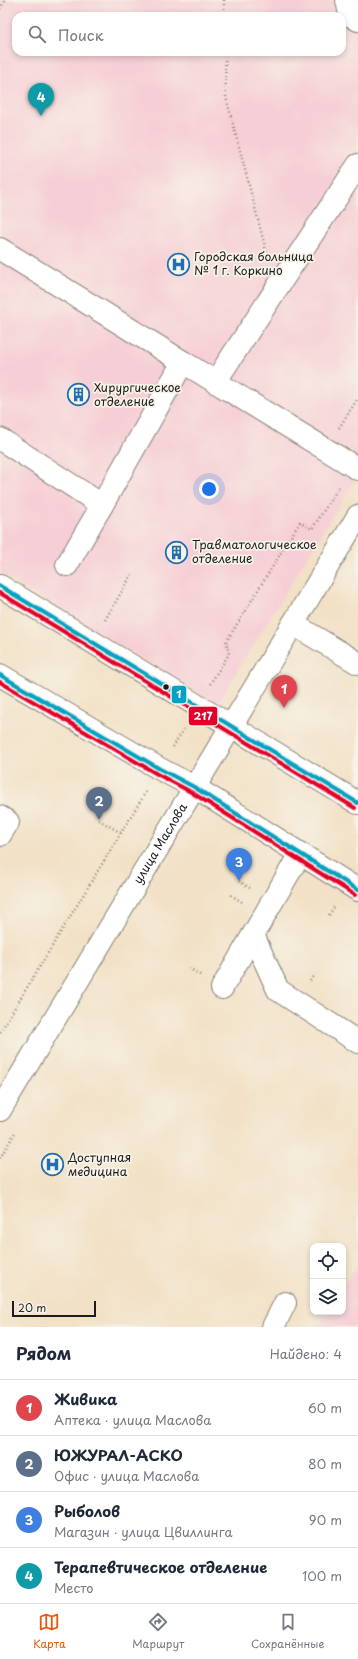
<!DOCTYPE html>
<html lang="ru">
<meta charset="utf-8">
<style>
:root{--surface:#fff;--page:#f2f2f3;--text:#1f2937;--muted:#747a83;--line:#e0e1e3;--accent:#ea580c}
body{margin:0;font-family:"Playpen Sans",sans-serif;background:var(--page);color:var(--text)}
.controls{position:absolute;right:12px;bottom:12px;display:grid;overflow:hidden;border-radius:8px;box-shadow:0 2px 6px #0003}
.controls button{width:36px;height:36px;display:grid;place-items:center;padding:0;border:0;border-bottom:1px solid var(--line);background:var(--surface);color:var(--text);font:20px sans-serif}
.scale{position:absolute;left:12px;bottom:10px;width:84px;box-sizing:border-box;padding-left:4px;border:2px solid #1c1c1c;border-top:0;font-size:11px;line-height:14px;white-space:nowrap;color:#1c1c1c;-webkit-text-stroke:3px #f7f3e8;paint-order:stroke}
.you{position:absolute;left:209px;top:489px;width:14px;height:14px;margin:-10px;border:3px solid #fff;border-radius:50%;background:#1a73e8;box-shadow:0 0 0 6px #1a73e833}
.badge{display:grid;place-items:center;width:26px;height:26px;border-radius:50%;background:var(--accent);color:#fff;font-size:13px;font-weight:700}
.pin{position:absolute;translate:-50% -33px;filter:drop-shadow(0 1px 2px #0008)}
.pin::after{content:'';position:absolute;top:21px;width:14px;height:12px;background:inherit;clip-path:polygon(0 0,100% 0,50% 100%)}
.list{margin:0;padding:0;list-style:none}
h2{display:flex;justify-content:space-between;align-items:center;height:52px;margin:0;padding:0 16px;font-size:17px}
h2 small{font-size:13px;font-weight:400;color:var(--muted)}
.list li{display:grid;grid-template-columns:26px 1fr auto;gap:12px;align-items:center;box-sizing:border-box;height:56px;padding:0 16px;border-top:1px solid var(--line)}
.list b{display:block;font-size:15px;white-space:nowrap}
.list p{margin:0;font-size:13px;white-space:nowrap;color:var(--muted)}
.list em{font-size:13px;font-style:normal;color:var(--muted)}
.icon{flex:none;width:22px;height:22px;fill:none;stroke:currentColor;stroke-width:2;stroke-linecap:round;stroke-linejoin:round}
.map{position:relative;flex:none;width:358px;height:1327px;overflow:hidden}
.search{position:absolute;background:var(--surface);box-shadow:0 2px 6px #0003;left:12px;right:12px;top:12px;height:44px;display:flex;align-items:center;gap:10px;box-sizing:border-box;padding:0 14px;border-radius:12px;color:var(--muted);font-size:15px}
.sheet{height:276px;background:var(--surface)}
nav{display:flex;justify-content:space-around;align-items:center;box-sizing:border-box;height:56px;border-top:1px solid var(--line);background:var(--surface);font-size:11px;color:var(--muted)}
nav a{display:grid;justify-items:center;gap:2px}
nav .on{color:var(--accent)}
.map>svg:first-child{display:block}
.built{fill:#f6cfd6;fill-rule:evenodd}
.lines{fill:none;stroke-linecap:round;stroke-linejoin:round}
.minor-casing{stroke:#877e71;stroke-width:24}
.path{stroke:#877e71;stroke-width:2.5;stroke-dasharray:1 3;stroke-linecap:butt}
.minor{stroke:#fff;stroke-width:22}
.bus-1-casing{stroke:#f7f3e8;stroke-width:7}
.bus-2-casing{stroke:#f7f3e8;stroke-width:7}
.bus-1{stroke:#01a2c5;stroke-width:4}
.bus-2{stroke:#e4002b;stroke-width:4}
.bus-dot{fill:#1c1c1c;stroke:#f7f3e8;stroke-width:1.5}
.labels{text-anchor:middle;stroke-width:3.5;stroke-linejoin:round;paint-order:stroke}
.poi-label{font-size:12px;fill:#1c1c1c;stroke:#f7f3e8;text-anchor:start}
.street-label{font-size:12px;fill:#1c1c1c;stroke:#f7f3e8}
.line-badge{stroke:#f7f3e8;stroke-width:1.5}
.badge-label{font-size:11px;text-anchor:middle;font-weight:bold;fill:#fff}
</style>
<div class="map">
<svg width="358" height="1327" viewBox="0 0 358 1327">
<rect width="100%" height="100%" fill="#f7f3e8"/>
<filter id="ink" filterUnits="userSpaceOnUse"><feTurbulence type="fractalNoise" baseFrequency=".025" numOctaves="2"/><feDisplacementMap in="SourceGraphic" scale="8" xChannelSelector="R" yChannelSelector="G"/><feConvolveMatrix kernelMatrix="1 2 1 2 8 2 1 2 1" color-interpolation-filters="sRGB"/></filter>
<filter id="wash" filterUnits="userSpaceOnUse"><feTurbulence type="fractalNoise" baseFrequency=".012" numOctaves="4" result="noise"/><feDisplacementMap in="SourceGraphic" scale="16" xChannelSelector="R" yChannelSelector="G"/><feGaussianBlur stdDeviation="0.9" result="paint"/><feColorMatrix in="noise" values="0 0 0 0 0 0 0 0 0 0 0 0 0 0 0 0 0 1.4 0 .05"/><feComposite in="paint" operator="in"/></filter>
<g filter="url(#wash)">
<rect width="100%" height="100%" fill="#f2e1c6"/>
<!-- built -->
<g class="built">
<path d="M0,0H358V475L217,704L0,574ZM16,16H342V52H16Z"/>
<polygon points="358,1263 358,1327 317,1327 327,1312 343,1312 343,1286"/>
</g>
</g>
<g filter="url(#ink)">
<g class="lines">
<defs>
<g id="minor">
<polyline points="347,0 350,15 358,20"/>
<polyline points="0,249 183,362"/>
<polyline points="215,382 358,165"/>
<polyline points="0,439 102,505 67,565"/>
<polyline points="102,505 183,362 358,469"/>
<polyline points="0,586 358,803"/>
<polyline points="293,624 358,663"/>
<polyline points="0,675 160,769 194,787 358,890"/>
<polyline points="0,817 8,822 0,835"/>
<polyline points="253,935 278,990 358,1042"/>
<polyline points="222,988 300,854"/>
<path id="s1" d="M0,1110L358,516"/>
<polyline points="273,1327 285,1303"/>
</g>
</defs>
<!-- minor casing -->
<use href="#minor" class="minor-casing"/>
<!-- path -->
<g class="path">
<polyline points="224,0 224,16"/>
<polyline points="0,9 5,0"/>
<polyline points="225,52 226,97 267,254"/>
<polyline points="339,428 358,398"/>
<polyline points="105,620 132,574"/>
<polyline points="210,684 229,654 226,642 300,522 312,529 339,487"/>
<polyline points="173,747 185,727"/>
<polyline points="99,820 121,833"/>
<polyline points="239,881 250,888"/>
<polyline points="231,895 242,902"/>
<polyline points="329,915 335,906"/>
<polyline points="189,968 200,975"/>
<polyline points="310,981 314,974"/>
<polyline points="0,1032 147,790"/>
<polyline points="0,1158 16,1131"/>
</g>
<!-- minor -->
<use href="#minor" class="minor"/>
<defs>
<g id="bus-1">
<polyline points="0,586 358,803"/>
<polyline points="0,675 160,769 194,787 358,890"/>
</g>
<g id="bus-2">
<polyline points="0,593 355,808"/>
<polyline points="0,682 157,774 191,792 355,895"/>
</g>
</defs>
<!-- bus-1 casing -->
<use href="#bus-1" class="bus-1-casing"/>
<!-- bus-2 casing -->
<use href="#bus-2" class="bus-2-casing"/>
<!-- bus-1 -->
<use href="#bus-1" class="bus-1"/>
<!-- bus-2 -->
<use href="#bus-2" class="bus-2"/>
</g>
</g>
<!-- icons -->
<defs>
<symbol id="hospital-ring" viewBox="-11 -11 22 22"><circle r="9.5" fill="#f7f3e8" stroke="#1f6fb2" stroke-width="1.5"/><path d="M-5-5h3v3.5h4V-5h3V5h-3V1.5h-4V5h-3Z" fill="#1f6fb2"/></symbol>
<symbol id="building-ring" viewBox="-11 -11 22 22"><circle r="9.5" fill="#f7f3e8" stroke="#1f6fb2" stroke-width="1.5"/><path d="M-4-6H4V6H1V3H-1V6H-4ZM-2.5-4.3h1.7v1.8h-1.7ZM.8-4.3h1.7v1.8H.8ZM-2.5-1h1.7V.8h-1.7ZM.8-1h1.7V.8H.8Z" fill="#1f6fb2"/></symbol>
</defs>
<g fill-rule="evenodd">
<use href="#hospital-ring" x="166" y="252" width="25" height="25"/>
<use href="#building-ring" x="66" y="382" width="25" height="25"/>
<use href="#building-ring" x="164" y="540" width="25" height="25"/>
<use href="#hospital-ring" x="40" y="1152" width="25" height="25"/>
</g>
<!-- markers -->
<circle class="bus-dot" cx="166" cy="687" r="3.5"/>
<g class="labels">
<!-- poi labels -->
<g class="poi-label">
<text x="194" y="261">Городская больница<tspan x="194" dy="14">№ 1 г. Коркино</tspan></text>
<text x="94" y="392">Хирургическое<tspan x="94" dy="14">отделение</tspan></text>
<text x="192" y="549">Травматологическое<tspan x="192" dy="14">отделение</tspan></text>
<text x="68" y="1162">Доступная<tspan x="68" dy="14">медицина</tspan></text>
</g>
<!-- street labels -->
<g class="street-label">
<text dy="4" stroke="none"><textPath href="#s1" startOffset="311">улица Маслова</textPath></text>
</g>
</g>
<g class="line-badge">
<rect x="171" y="685" width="16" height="19" rx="4" fill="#01a2c5"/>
<rect x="188" y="706" width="30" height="20" rx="4" fill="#e4002b"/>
</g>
<g class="badge-label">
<text x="179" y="698">1</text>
<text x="203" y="720">217</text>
</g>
</svg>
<div class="controls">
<button><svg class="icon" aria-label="locate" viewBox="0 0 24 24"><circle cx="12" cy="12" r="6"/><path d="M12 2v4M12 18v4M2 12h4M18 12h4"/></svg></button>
<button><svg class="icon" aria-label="layers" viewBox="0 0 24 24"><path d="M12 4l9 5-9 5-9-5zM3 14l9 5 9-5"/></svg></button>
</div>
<div class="scale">20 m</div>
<div class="you"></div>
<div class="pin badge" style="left:284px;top:708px;background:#e0444e">1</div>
<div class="pin badge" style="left:99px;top:820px;background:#5c6f8a">2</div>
<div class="pin badge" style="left:239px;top:881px;background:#3f7fe0">3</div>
<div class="pin badge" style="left:41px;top:116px;background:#0f9aa8">4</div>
<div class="search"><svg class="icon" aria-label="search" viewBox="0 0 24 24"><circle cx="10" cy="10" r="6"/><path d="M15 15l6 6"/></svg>Поиск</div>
</div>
<section class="sheet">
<h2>Рядом<small>Найдено: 4</small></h2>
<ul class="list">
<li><span class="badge" style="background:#e0444e">1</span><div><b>Живика</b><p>Аптека · улица Маслова</p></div><em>60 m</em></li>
<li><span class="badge" style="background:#5c6f8a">2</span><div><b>ЮЖУРАЛ-АСКО</b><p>Офис · улица Маслова</p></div><em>80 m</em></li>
<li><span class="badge" style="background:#3f7fe0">3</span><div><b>Рыболов</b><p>Магазин · улица Цвиллинга</p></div><em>90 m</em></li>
<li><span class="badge" style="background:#0f9aa8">4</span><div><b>Терапевтическое отделение</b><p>Место</p></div><em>100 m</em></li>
</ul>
</section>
<nav>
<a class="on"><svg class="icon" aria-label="map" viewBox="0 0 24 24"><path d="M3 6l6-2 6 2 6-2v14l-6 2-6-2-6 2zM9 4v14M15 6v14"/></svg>Карта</a>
<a><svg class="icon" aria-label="directions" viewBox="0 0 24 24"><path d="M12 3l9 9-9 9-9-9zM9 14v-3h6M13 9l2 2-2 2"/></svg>Маршрут</a>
<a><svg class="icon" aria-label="saved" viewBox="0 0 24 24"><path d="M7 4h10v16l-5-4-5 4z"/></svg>Сохранённые</a>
</nav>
